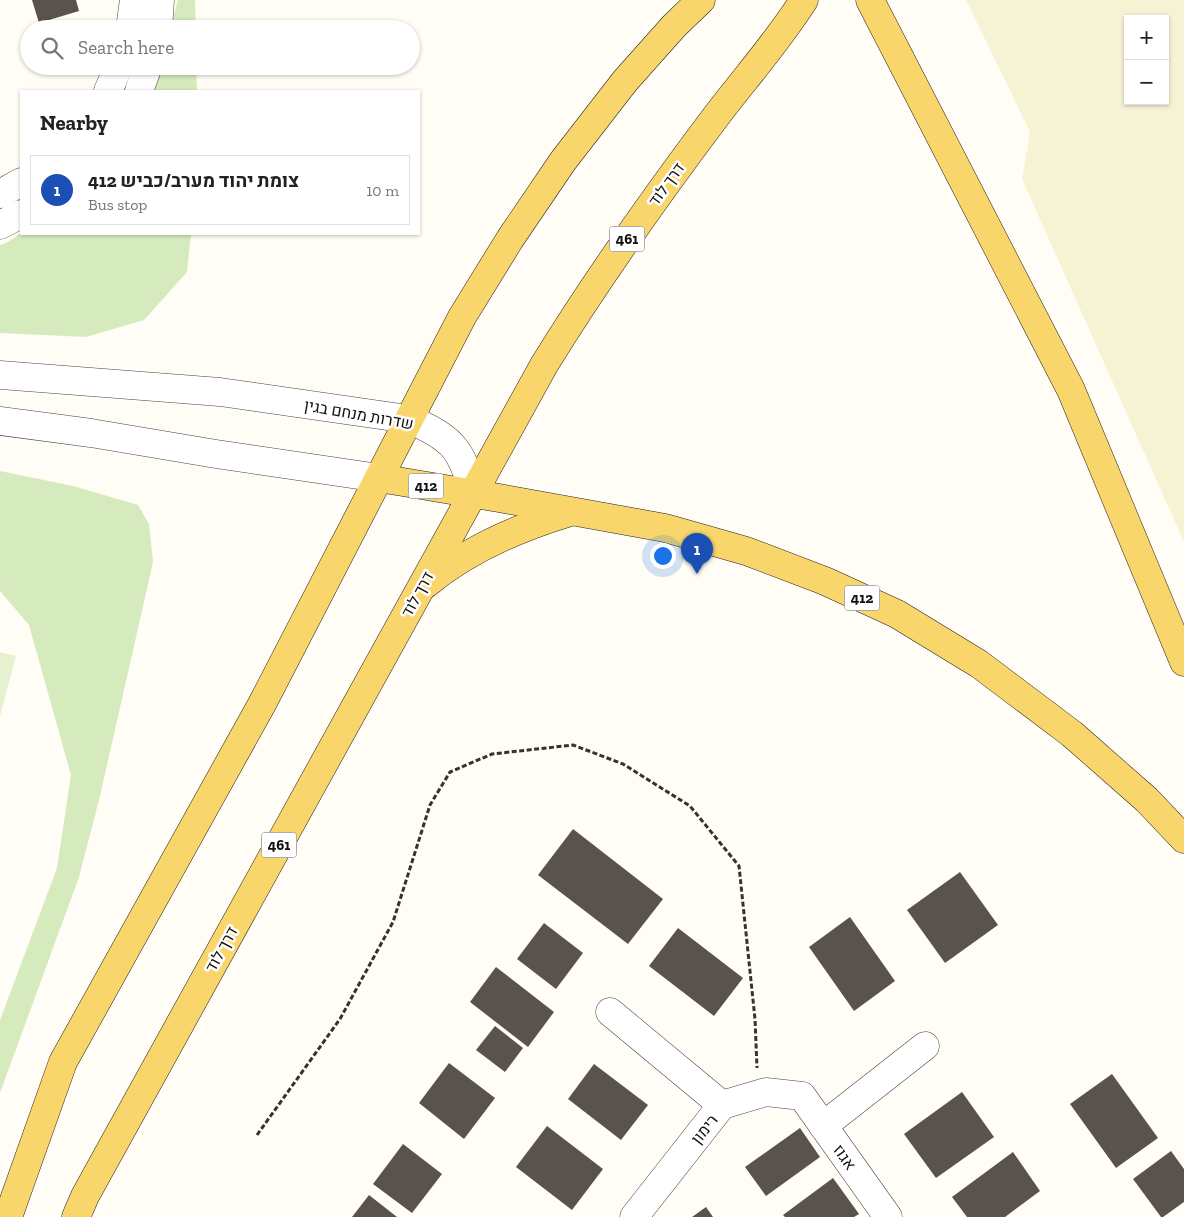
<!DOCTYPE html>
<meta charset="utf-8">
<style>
:root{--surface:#fff;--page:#f6f6f6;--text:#222;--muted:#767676;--line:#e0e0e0;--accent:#1a73e8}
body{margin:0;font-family:"Zilla Slab",Heebo,serif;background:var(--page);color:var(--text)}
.controls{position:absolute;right:15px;top:15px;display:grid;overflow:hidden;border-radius:0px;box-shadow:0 1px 4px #0004}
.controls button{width:45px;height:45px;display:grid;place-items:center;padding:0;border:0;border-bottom:1px solid var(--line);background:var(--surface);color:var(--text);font:25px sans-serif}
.you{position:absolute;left:662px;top:555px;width:18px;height:18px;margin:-12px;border:4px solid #fff;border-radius:50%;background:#1a73e8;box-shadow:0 0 0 8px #1a73e833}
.badge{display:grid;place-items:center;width:32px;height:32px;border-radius:50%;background:var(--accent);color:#fff;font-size:16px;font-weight:700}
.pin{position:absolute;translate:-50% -41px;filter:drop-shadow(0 1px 2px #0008)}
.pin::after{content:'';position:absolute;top:26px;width:18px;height:15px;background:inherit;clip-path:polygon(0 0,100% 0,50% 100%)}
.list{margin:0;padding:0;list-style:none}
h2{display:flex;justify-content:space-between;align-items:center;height:65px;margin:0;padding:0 20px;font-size:21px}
h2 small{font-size:16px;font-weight:400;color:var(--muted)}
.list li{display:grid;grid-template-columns:32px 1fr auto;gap:15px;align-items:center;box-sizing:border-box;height:70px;margin:0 10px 10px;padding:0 10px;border:1px solid var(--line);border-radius:0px}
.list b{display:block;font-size:19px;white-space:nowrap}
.list p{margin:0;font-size:16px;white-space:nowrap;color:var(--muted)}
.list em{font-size:16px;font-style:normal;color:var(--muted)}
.icon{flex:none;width:28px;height:28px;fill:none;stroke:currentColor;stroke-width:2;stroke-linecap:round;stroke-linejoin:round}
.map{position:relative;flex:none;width:1184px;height:1217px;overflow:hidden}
.search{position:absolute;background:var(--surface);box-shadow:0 1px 4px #0004;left:20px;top:20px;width:400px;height:55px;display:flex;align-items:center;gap:12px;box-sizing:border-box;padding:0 18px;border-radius:28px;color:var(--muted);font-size:19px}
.panel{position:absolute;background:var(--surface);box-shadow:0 1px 4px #0004;left:20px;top:90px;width:400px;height:145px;border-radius:0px}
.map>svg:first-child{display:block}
.farmland{fill:#f6f3d4;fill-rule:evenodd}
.green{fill:#d5ebbd}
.pitch{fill:#e6f2cf}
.building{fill:#5a524d}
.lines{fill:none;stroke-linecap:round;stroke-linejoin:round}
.minor-casing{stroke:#444;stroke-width:29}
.major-casing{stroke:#222;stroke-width:29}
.path{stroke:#333;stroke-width:3;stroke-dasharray:5 2.5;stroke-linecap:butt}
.minor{stroke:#fff;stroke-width:28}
.major{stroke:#f9d66b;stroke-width:28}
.labels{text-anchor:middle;stroke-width:5;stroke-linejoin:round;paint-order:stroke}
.shield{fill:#fff;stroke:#585858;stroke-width:1}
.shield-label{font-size:15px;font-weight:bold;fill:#111}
.street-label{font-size:16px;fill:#111;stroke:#fff}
</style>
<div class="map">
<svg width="1184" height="1217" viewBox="0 0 1184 1217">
<rect width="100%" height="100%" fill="#fffdf5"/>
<!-- farmland -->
<path class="farmland" d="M966,0H1184V542L1022,179L1030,132ZM1128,19H1165V101H1128Z"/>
<!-- green -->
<g class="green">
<polygon points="178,0 195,0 196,29 170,29"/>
<polygon points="158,66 196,66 197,91 150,91"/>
<polygon points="21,233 191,234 187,272 144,320 86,337 0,333 0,245 8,242"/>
<polygon points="0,471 73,486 138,505 149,524 153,562 100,796 79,877 0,1093 0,1020 57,868 71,775 29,625 0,591"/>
</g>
<!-- pitch -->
<polygon class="pitch" points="0,652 16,656 0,716"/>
<!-- building -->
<g class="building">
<polygon points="32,0 76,0 79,11 39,23"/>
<polygon points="573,829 663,899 628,944 538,875"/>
<polygon points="960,872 998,925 945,963 907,910"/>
<polygon points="850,917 895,981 854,1011 809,947"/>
<polygon points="544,923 583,953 556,989 517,959"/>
<polygon points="678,928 743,978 714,1016 649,966"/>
<polygon points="496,967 554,1012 528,1047 470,1002"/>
<polygon points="495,1026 523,1048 505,1072 476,1050"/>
<polygon points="449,1063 495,1098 464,1139 419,1103"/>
<polygon points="594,1064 648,1105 621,1140 568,1099"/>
<polygon points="1112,1074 1158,1138 1116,1168 1070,1104"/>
<polygon points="962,1092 994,1137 936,1178 904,1134"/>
<polygon points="547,1126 603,1169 572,1210 516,1167"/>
<polygon points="800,1128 820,1157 766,1196 745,1167"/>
<polygon points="403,1144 442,1174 412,1213 373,1184"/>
<polygon points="1171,1151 1184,1169 1184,1202 1163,1217 1161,1217 1133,1179"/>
<polygon points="1013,1152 1040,1191 1005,1217 967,1217 952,1197"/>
<polygon points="833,1178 859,1214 854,1217 785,1217 783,1215"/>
<polygon points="369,1195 397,1217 352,1217"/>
<polygon points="706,1207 713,1217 692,1217"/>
</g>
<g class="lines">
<defs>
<g id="minor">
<polyline points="130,29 134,0"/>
<polyline points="158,29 160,0"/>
<polyline points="108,91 119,66"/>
<polyline points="139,91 148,66"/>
<polyline points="0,194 21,182"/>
<polyline points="0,225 21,214"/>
<path d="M0,375L220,392L408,419C451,437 462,448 473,493"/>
<polyline points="0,421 91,433 216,454 379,478"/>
<polyline points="610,1012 722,1105"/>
<polyline points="823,1126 925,1046"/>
<polyline points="634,1217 722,1105 766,1092 802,1096 888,1217"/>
</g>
<g id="major">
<polyline points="870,0 1071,390 1184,662"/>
<polyline points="379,478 499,498 665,528 746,551 825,581 897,614 979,664 1072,734 1147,800 1184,839"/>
<path d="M426,584C467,550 520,527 570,512"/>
<polyline points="8,1217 63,1062 262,704 462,317 510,239 563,161 625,81 674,26 701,0"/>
<path d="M76,1217L85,1196L544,365C597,279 656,196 717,115C746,77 778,41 804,0"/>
</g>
</defs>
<!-- minor casing -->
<use href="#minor" class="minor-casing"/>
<!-- major casing -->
<use href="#major" class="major-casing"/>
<!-- path -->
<polyline class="path" points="257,1135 340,1019 393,922 430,805 450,772 492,754 573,745 623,764 690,806 739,866 755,1019 757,1068"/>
<!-- minor -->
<use href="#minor" class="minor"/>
<!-- major -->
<use href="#major" class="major"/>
</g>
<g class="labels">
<!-- shield labels -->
<g class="shield">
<rect x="609.5" y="226.5" width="35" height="25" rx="4"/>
<rect x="408.5" y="473.5" width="35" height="25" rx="4"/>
<rect x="844.5" y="585.5" width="35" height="25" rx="4"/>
<rect x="261.5" y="832.5" width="35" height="25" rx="4"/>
</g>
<g class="shield-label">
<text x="627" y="244">461</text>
<text x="426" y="491">412</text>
<text x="862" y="603">412</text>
<text x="279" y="850">461</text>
</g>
<!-- street labels -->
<g class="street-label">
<text transform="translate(666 184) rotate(-54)" y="6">דרך לוד</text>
<text transform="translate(359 414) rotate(10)" y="6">שדרות מנחם בגין</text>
<text transform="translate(417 594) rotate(-61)" y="6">דרך לוד</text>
<text transform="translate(221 949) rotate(-61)" y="6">דרך לוד</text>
<text transform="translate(704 1129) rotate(-52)" y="6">רימון</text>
<text transform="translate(845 1157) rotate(55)" y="6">אגוז</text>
</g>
</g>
</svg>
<div class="controls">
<button>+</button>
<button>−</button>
</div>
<div class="you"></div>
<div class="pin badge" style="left:697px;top:574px;background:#1a4fb4">1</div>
<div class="search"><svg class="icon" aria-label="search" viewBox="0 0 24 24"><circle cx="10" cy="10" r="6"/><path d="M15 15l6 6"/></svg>Search here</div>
<section class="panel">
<h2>Nearby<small></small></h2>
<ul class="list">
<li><span class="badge" style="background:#1a4fb4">1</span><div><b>צומת יהוד מערב/כביש 412</b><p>Bus stop</p></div><em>10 m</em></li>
</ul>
</section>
</div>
